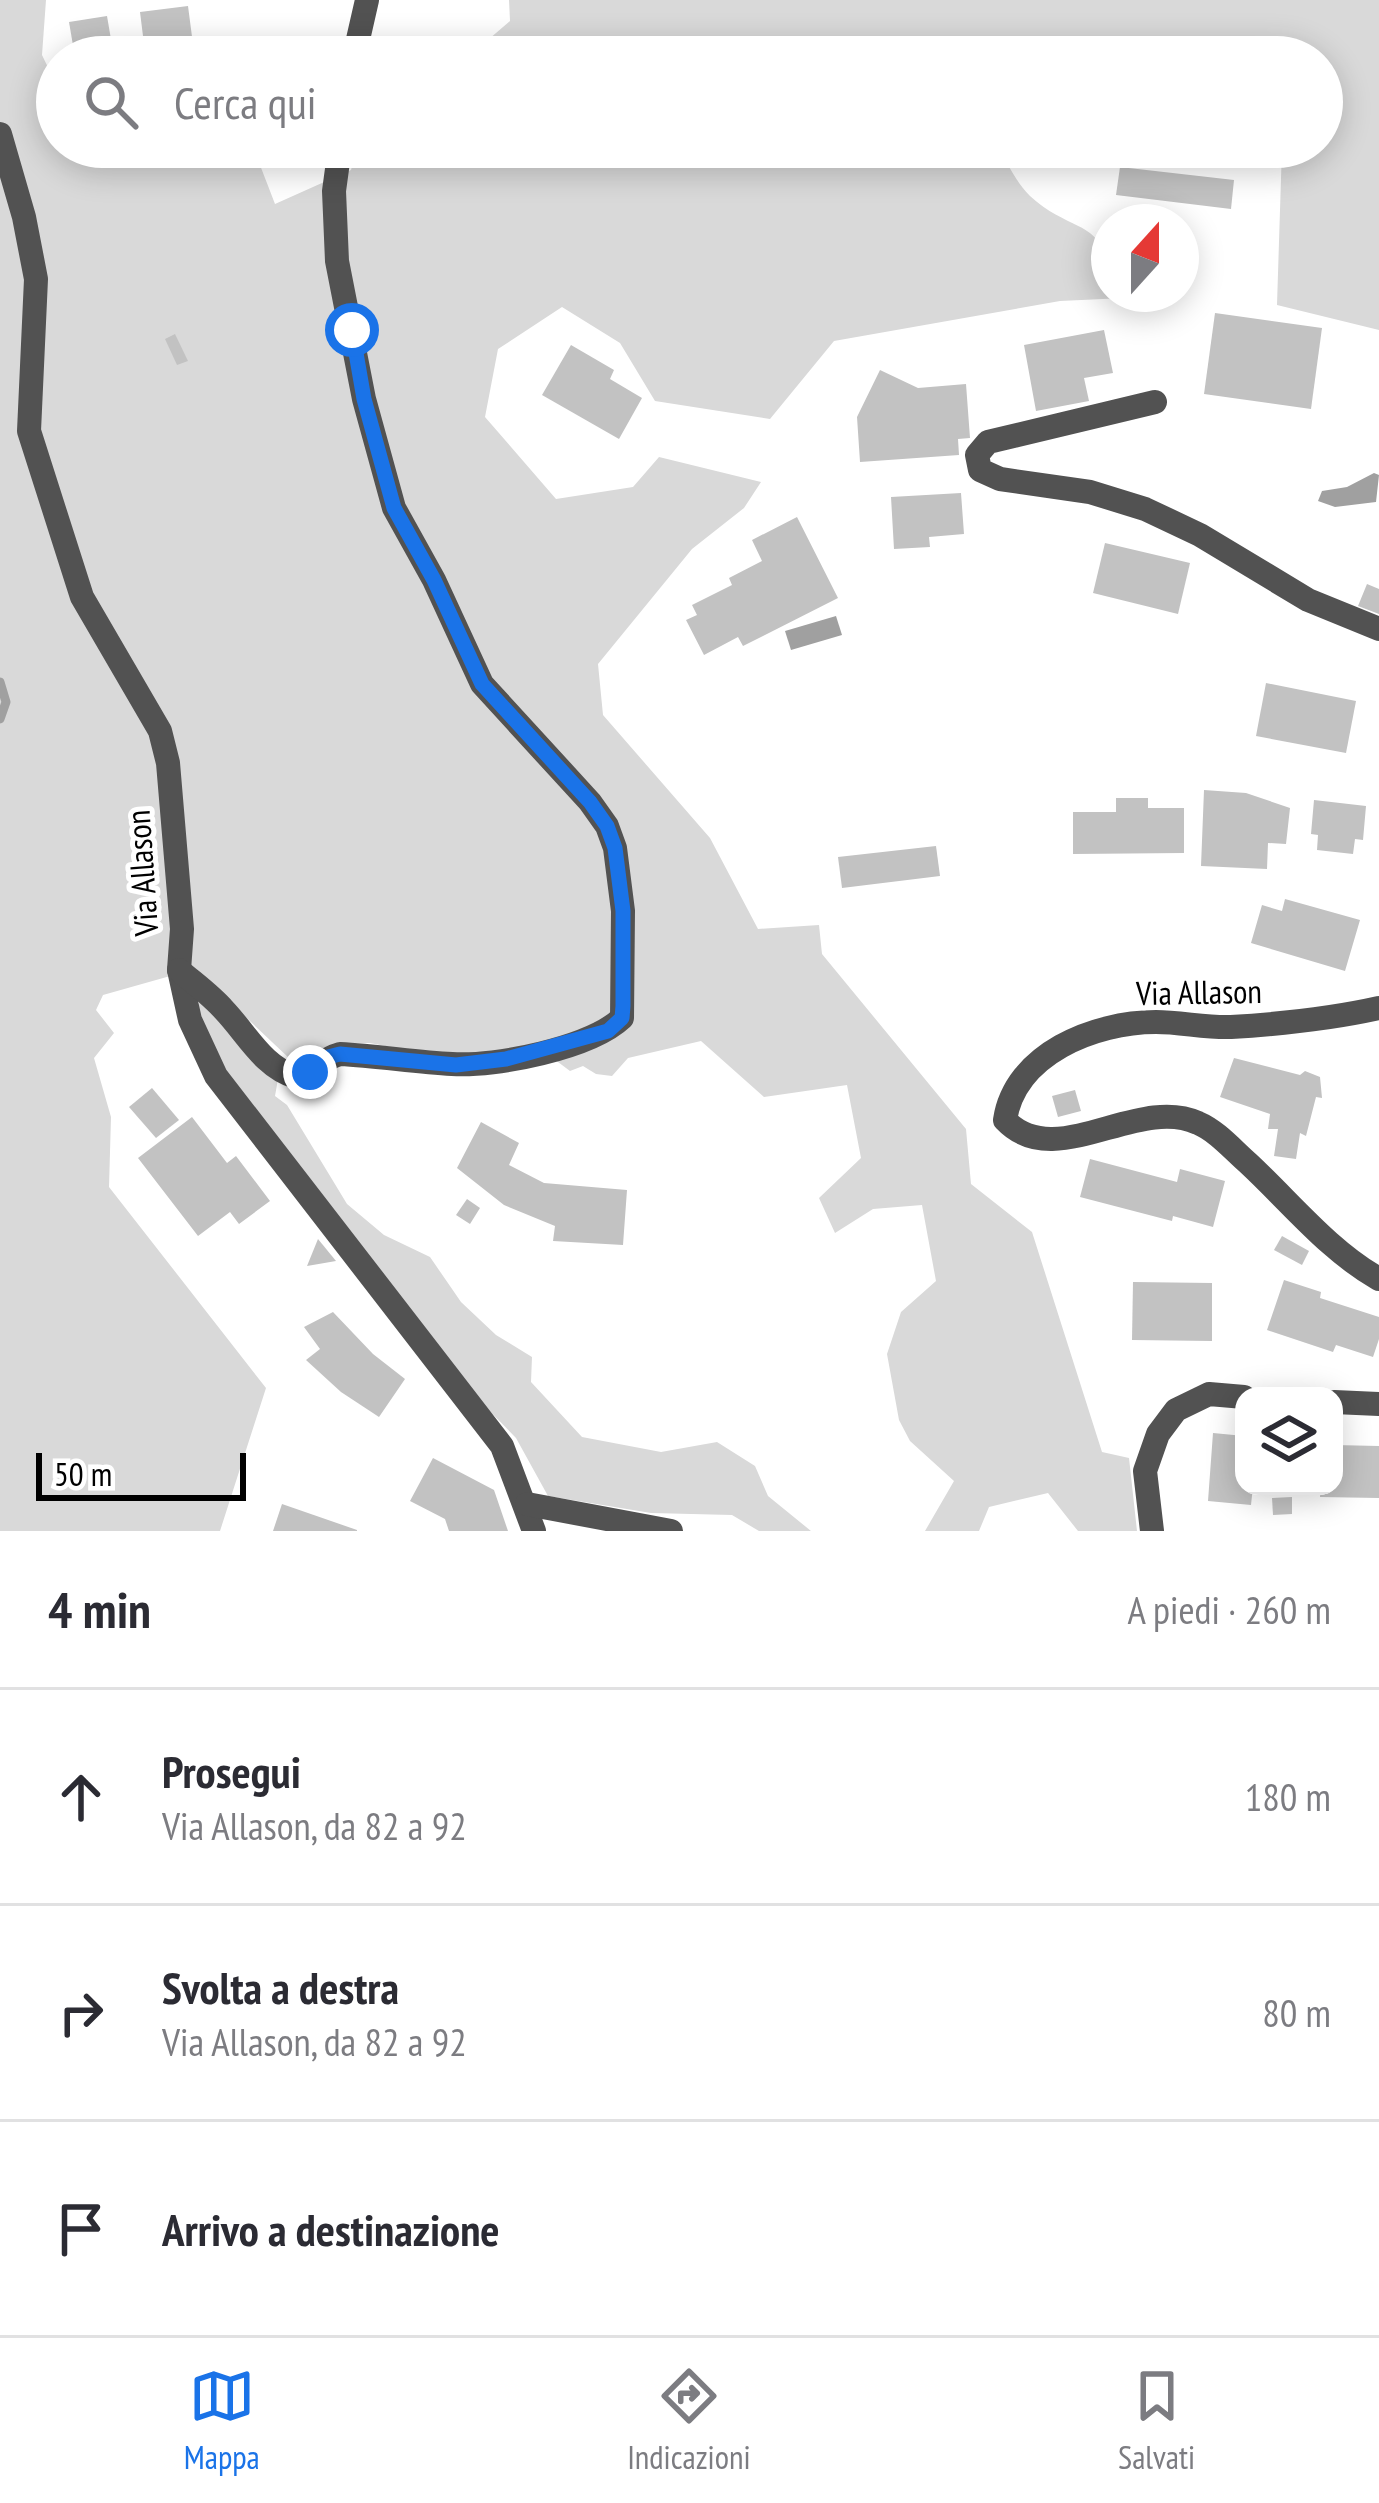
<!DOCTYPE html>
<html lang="it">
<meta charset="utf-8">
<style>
:root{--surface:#fff;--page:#f2f2f3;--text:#2b2b33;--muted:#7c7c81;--line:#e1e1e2;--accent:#1a73e8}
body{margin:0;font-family:"PT Sans Narrow",sans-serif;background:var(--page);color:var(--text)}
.controls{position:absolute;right:36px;bottom:36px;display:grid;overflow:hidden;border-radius:24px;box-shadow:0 6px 30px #0003}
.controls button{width:108px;height:108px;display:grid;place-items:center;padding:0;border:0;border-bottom:3px solid var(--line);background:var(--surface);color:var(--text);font:60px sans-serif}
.compass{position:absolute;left:1091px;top:204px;width:108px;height:108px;border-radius:50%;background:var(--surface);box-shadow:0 6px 30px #0003;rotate:21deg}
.scale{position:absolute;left:36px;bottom:30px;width:210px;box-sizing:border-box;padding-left:12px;border:6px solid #000;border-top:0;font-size:33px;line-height:42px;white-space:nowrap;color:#000;-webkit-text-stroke:9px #fff;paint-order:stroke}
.stop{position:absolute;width:36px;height:36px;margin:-27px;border:9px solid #1a73e8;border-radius:50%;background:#fff}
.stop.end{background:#1a73e8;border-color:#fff;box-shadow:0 3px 12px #0008}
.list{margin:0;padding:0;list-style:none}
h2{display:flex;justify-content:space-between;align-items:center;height:156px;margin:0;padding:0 48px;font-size:51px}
h2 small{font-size:39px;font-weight:400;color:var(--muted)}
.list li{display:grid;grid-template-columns:78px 1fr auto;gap:36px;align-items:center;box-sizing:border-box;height:216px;padding:0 48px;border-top:3px solid var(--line)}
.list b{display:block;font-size:45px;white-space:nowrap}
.list p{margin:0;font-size:39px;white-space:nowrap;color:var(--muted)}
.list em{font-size:39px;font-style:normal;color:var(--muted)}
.icon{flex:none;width:66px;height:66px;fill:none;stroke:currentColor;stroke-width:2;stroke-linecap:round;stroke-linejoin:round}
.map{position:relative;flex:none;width:1379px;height:1531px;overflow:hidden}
.search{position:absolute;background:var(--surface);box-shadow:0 6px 30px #0003;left:36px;right:36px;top:36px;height:132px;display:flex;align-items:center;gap:30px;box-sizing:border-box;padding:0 42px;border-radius:66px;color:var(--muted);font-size:45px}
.sheet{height:804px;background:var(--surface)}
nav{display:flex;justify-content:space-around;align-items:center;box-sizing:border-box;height:168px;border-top:3px solid var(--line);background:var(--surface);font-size:33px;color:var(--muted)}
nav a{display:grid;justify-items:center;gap:6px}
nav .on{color:var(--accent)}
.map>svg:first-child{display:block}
.green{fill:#d9d9d9}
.water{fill:#a0a0a0}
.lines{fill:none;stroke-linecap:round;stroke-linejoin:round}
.stream{stroke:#a0a0a0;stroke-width:9}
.building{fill:#c2c2c2}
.minor{stroke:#525252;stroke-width:24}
.route{stroke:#1a73e8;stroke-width:15}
.labels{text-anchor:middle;stroke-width:10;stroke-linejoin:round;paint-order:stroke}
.street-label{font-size:33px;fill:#000;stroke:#fff}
</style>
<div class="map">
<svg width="1379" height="1531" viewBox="0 0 1379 1531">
<rect width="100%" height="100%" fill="#fff"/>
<!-- green -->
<g class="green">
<path d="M0,0H46L42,55L57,86V147H86L90,154L117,147H253L275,204L351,170L357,147H998C1007,162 1017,184 1030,196C1076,238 1109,214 1109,294H1122L1124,298L1060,301L834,341L770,419L655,401L620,343L562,307L498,349L485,417L556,499L633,487L659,457L761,482L744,508L692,549L598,664L603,715L710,838L758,929L819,925L822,954L966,1129L971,1184L1032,1232L1102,1452L1129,1458L1137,1531H1078L1048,1493L989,1507L979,1531H925L954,1481L910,1441L899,1420L887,1354L901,1312L936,1281L922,1205L873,1209L835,1233L819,1198L861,1158L847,1085L764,1097L701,1041L628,1058L612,1076L596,1074L583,1066L570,1071L554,1059L447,1058L370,1043H339L290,1059L195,969L103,995L96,1010L114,1033L94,1058L111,1117L109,1187L266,1388L220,1531H0Z"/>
<polygon points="509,0 1379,0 1379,330 1277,305 1282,147 1322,147 1322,57 468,57 510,21"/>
<path d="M204,995L278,1079L275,1096L287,1105L347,1204L384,1235L430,1257L461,1302L496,1335L532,1357L531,1382L582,1437L661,1452L717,1442L755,1466L768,1496L811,1531H759L732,1515L651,1513L548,1496L516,1438L473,1394L220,1073C209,1049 185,1018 204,995Z"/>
</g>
<!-- water -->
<g class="water">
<polygon points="1374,473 1379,475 1376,502 1335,507 1318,501 1322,491 1347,487"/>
<polygon points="836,616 842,635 791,650 785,631"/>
</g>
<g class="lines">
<!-- stream -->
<polyline class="stream" points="0,682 6,702 0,719"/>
</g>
<!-- building -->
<g class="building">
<polygon points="188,6 194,52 166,55 164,41 144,44 140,12"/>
<polygon points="107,16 114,57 75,57 69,22"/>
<polygon points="1120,167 1234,180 1231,209 1116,195"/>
<polygon points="1215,313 1322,328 1311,409 1204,394"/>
<polygon points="1104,330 1113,373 1084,378 1089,401 1036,411 1024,345"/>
<polygon points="175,334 188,361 177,365 165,339"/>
<polygon points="571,345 614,370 610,379 642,398 619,439 542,395"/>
<polygon points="880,370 918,388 966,384 970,438 958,439 959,455 860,462 857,417"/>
<polygon points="961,493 964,534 929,537 930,547 894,549 891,497"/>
<polygon points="797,517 838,598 743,646 738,637 704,655 686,620 697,615 692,605 732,585 729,578 762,561 752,540"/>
<polygon points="1105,543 1190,563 1178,614 1093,593"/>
<polygon points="1367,584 1379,589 1379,614 1358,606"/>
<polygon points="1266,683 1356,701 1346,753 1256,736"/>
<polygon points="1204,790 1246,793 1290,808 1286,844 1268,843 1267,869 1201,866"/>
<polygon points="1116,798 1148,798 1148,808 1184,808 1184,853 1073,854 1073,812 1116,812"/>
<polygon points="1314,800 1366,806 1363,840 1355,839 1353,854 1317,850 1318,835 1311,834"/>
<polygon points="936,846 940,876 842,888 838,857"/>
<polygon points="1285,899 1360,920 1345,971 1251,943 1262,905 1282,911"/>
<polygon points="1234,1058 1300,1075 1305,1071 1320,1077 1322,1098 1316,1097 1306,1136 1300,1133 1296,1159 1274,1156 1278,1129 1268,1129 1270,1114 1220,1097"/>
<polygon points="152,1088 179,1120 156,1138 129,1107"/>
<polygon points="1075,1090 1081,1111 1058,1117 1052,1096"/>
<polygon points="192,1117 227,1163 236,1156 270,1201 239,1224 230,1212 198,1236 138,1158"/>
<polygon points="481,1122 519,1143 509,1165 544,1183 627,1190 623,1245 553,1241 555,1226 504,1205 457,1168"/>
<polygon points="1090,1159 1177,1182 1180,1169 1225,1181 1213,1227 1173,1216 1172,1221 1080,1197"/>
<polygon points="467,1199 480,1208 470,1224 456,1215"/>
<polygon points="1282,1236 1309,1251 1302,1265 1274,1250"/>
<polygon points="318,1239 336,1261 307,1266"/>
<polygon points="1284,1280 1321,1292 1320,1298 1379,1317 1379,1339 1373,1357 1336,1345 1333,1352 1267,1330"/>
<polygon points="1133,1282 1212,1283 1212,1341 1132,1340"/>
<polygon points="333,1312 373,1354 405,1379 379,1417 341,1392 306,1360 320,1349 304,1327"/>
<polygon points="1213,1433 1244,1436 1244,1486 1253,1486 1251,1505 1208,1501"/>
<polygon points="1334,1445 1379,1446 1379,1498 1320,1497 1321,1486 1334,1486"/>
<polygon points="433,1458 494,1490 508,1531 449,1531 445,1519 410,1501"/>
<polygon points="1292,1497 1292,1514 1273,1515 1272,1498"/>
<polygon points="282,1504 357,1530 357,1531 273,1531"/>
</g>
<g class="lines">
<!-- minor -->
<g class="minor">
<polyline points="354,57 367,0"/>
<polyline points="0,134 24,217 36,279 29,431 82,597 160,731 168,763 182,929 179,970 190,1020 216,1076 502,1446 534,1531"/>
<polyline points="1155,402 988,442 977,455 980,470 1000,479 1090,492 1145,509 1200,535 1308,600 1379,629"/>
<path d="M179,970C194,983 211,995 224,1010C247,1034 263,1067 296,1077C313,1071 322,1059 340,1054C378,1056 415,1062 452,1064C496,1067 590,1048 622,1018L623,911L615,848L607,826L590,802L482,684L434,580L394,508L364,399L337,261L334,191L340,147"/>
<path d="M1379,1008C1330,1019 1281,1024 1231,1027C1206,1028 1181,1022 1156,1022C1094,1022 1015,1054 1005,1120C1055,1173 1137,1095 1198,1123C1217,1131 1233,1150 1248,1163C1291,1203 1328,1250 1379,1279"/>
<polyline points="1334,1402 1379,1404"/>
<polyline points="527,1504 671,1531"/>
<polyline points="1152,1531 1145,1471 1158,1434 1176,1410 1209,1394 1244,1397"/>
</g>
</g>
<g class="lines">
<!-- route -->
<polyline class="route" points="310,1072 324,1058 340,1054 456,1065 506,1059 608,1031 622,1018 623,1006 623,911 615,848 607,826 590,802 482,684 434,580 394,508 364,399 352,330"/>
</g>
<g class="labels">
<!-- street labels -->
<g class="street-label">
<text transform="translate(142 873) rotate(-94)" y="12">Via Allason</text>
<text transform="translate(1199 992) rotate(-1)" y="12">Via Allason</text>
</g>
</g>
</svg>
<div class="controls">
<button><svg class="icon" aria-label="layers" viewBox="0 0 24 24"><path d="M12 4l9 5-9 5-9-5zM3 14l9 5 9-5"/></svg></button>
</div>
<svg class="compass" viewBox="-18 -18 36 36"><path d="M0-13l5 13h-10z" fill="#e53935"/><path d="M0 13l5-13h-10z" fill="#7c7c81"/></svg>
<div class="scale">50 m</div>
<div class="stop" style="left:352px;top:330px"></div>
<div class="stop end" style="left:310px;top:1072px"></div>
<div class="search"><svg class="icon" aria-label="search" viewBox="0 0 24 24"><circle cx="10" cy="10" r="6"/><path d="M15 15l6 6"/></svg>Cerca qui</div>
</div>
<section class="sheet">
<h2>4 min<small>A piedi · 260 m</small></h2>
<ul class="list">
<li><svg class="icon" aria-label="ahead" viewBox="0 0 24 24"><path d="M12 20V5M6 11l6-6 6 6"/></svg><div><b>Prosegui</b><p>Via Allason, da 82 a 92</p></div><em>180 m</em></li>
<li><svg class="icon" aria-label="right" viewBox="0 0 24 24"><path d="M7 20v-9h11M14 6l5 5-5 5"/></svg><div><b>Svolta a destra</b><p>Via Allason, da 82 a 92</p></div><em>80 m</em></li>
<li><svg class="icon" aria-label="arrive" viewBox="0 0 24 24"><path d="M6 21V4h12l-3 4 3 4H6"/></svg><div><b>Arrivo a destinazione</b></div></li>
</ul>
</section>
<nav>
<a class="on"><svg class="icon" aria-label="map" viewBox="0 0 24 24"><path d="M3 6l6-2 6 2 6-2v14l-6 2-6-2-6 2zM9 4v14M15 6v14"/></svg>Mappa</a>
<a><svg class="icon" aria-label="directions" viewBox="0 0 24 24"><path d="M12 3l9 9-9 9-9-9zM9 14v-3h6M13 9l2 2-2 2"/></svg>Indicazioni</a>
<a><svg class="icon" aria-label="saved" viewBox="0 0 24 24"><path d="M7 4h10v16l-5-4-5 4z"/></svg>Salvati</a>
</nav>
